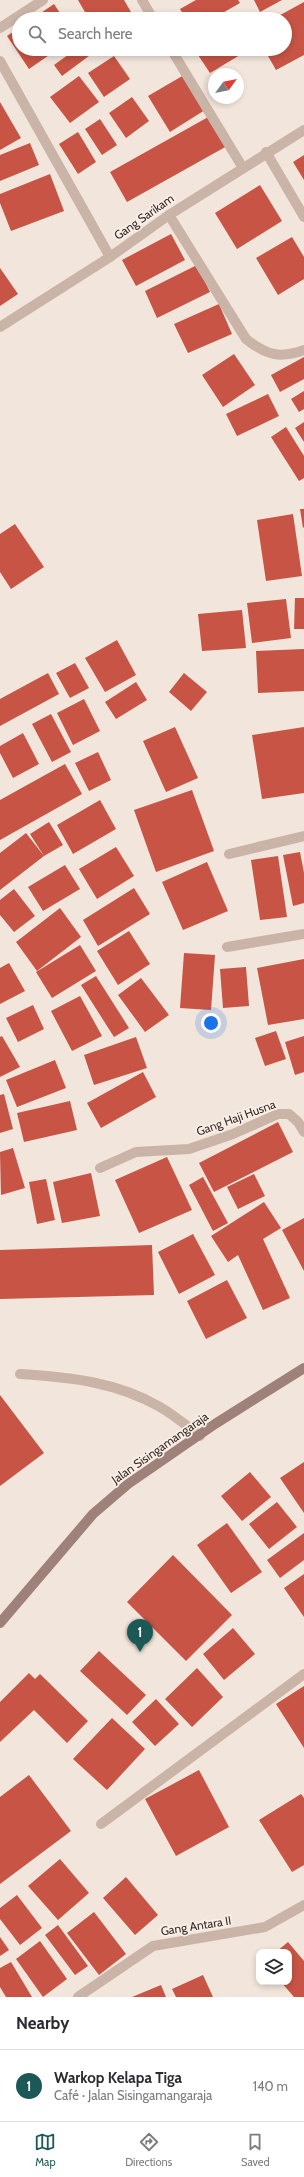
<!DOCTYPE html>
<meta charset="utf-8">
<style>
:root{--surface:#fff;--page:#f2f2f3;--text:#2b2b33;--muted:#7c7c81;--line:#e1e1e2;--accent:#1c5956}
body{margin:0;font-family:Cabin,sans-serif;background:var(--page);color:var(--text)}
.controls{position:absolute;right:12px;bottom:12px;display:grid;overflow:hidden;border-radius:8px;box-shadow:0 2px 6px #0003}
.controls button{width:36px;height:36px;display:grid;place-items:center;padding:0;border:0;border-bottom:1px solid var(--line);background:var(--surface);color:var(--text);font:20px sans-serif}
.compass{position:absolute;left:208px;top:68px;width:36px;height:36px;border-radius:50%;background:var(--surface);box-shadow:0 2px 6px #0003;rotate:57deg}
.you{position:absolute;left:211px;top:1023px;width:14px;height:14px;margin:-10px;border:3px solid #fff;border-radius:50%;background:#1a73e8;box-shadow:0 0 0 6px #1a73e833}
.badge{display:grid;place-items:center;width:26px;height:26px;border-radius:50%;background:var(--accent);color:#fff;font-size:13px;font-weight:700}
.pin{position:absolute;translate:-50% -33px;filter:drop-shadow(0 1px 2px #0008)}
.pin::after{content:'';position:absolute;top:21px;width:14px;height:12px;background:inherit;clip-path:polygon(0 0,100% 0,50% 100%)}
.list{margin:0;padding:0;list-style:none}
h2{display:flex;justify-content:space-between;align-items:center;height:52px;margin:0;padding:0 16px;font-size:17px}
h2 small{font-size:13px;font-weight:400;color:var(--muted)}
.list li{display:grid;grid-template-columns:26px 1fr auto;gap:12px;align-items:center;box-sizing:border-box;height:72px;padding:0 16px;border-top:1px solid var(--line)}
.list b{display:block;font-size:15px;white-space:nowrap}
.list p{margin:0;font-size:13px;white-space:nowrap;color:var(--muted)}
.list em{font-size:13px;font-style:normal;color:var(--muted)}
.icon{flex:none;width:22px;height:22px;fill:none;stroke:currentColor;stroke-width:2;stroke-linecap:round;stroke-linejoin:round}
.map{position:relative;flex:none;width:304px;height:1997px;overflow:hidden}
.search{position:absolute;background:var(--surface);box-shadow:0 2px 6px #0003;left:12px;right:12px;top:12px;height:44px;display:flex;align-items:center;gap:10px;box-sizing:border-box;padding:0 14px;border-radius:22px;color:var(--muted);font-size:15px}
.sheet{height:124px;background:var(--surface)}
nav{display:flex;justify-content:space-around;align-items:center;box-sizing:border-box;height:56px;border-top:1px solid var(--line);background:var(--surface);font-size:11px;color:var(--muted)}
nav a{display:grid;justify-items:center;gap:2px}
nav .on{color:var(--accent)}
.map>svg:first-child{display:block}
.building{fill:#c75444}
.lines{fill:none;stroke-linecap:round;stroke-linejoin:round}
.service{stroke:#cab3a7;stroke-width:10}
.minor{stroke:#cab3a7;stroke-width:10}
.secondary{stroke:#9e8178;stroke-width:10}
.labels{text-anchor:middle;stroke-width:3.5;stroke-linejoin:round;paint-order:stroke}
.street-label{font-size:12px;fill:#372b28;stroke:#faefe7}
</style>
<div class="map">
<svg width="304" height="1997" viewBox="0 0 304 1997">
<rect width="100%" height="100%" fill="#f2e5db"/>
<!-- building -->
<g class="building">
<polygon points="78,0 124,0 131,12 119,19 89,19"/>
<polygon points="196,0 238,0 240,3 212,19 186,19 180,9"/>
<polygon points="254,0 282,0 260,12"/>
<polygon points="304,2 304,55 276,70 264,49 285,49 285,19 273,19"/>
<polygon points="54,4 64,19 32,19"/>
<polygon points="229,14 233,19 221,19"/>
<polygon points="19,28 19,49 58,49 29,69 7,36"/>
<polygon points="76,49 97,50 62,76 54,65"/>
<polygon points="194,49 250,49 210,73"/>
<polygon points="114,56 130,79 104,97 88,73"/>
<polygon points="184,75 205,110 170,132 148,96"/>
<polygon points="79,76 99,102 70,123 50,97"/>
<polygon points="132,97 149,121 126,138 109,113"/>
<polygon points="0,102 21,138 0,150"/>
<polygon points="210,116 227,146 127,202 110,172"/>
<polygon points="100,119 117,145 102,155 85,129"/>
<polygon points="78,132 96,162 78,174 59,144"/>
<polygon points="30,143 39,165 0,181 0,155"/>
<polygon points="304,155 304,180 293,162"/>
<polygon points="50,174 64,211 11,231 0,203 0,194"/>
<polygon points="260,185 282,221 237,249 215,213"/>
<polygon points="171,234 185,260 136,286 122,260"/>
<polygon points="292,237 304,257 304,279 278,295 256,258"/>
<polygon points="197,265 210,292 157,318 145,291"/>
<polygon points="0,268 18,294 0,306"/>
<polygon points="219,304 232,334 188,353 174,324"/>
<polygon points="234,354 255,385 223,407 202,375"/>
<polygon points="304,357 304,379 280,392 271,375"/>
<polygon points="304,391 304,409 299,412 291,399"/>
<polygon points="268,394 279,416 237,436 226,414"/>
<polygon points="304,422 304,442 295,428"/>
<polygon points="286,427 304,456 304,478 299,481 271,437"/>
<polygon points="300,509 304,509 304,527 303,528"/>
<polygon points="293,514 302,576 266,581 257,520"/>
<polygon points="15,524 44,567 11,589 0,572 0,534"/>
<polygon points="295,598 304,598 304,629 294,629"/>
<polygon points="286,599 291,638 252,643 247,603"/>
<polygon points="242,610 246,648 202,651 198,614"/>
<polygon points="117,640 136,675 105,692 85,658"/>
<polygon points="304,649 304,691 258,693 256,651"/>
<polygon points="75,663 89,688 70,698 56,673"/>
<polygon points="48,673 59,694 0,726 0,699"/>
<polygon points="184,673 207,692 191,711 169,692"/>
<polygon points="136,682 147,700 116,719 105,702"/>
<polygon points="84,699 100,731 73,745 57,713"/>
<polygon points="51,714 71,752 52,762 32,724"/>
<polygon points="175,727 198,778 166,792 143,741"/>
<polygon points="304,727 304,793 262,799 252,735"/>
<polygon points="23,733 39,764 13,778 0,753 0,746"/>
<polygon points="98,752 111,780 89,791 75,763"/>
<polygon points="65,764 82,794 0,840 0,800"/>
<polygon points="192,790 214,851 156,872 134,810"/>
<polygon points="100,800 116,829 73,854 57,825"/>
<polygon points="49,822 63,845 44,856 0,890 0,853 26,833 44,856 30,834"/>
<polygon points="116,847 134,876 97,899 79,869"/>
<polygon points="300,852 304,873 304,903 293,906 283,855"/>
<polygon points="278,856 287,917 260,920 251,860"/>
<polygon points="207,862 228,911 183,930 162,882"/>
<polygon points="65,865 80,889 43,911 28,887"/>
<polygon points="134,888 150,914 98,946 83,920"/>
<polygon points="14,889 35,916 14,932 0,915 0,900"/>
<polygon points="60,908 81,937 37,971 16,942"/>
<polygon points="129,931 150,964 118,985 97,951"/>
<polygon points="80,945 96,971 52,998 36,972"/>
<polygon points="184,953 215,955 211,1010 180,1008"/>
<polygon points="304,959 304,1019 268,1025 257,968"/>
<polygon points="9,963 25,991 0,1004 0,968"/>
<polygon points="246,967 249,1006 223,1008 220,969"/>
<polygon points="96,976 129,1028 114,1037 81,985"/>
<polygon points="141,978 169,1015 145,1032 118,995"/>
<polygon points="80,996 102,1036 72,1051 51,1011"/>
<polygon points="33,1005 44,1029 18,1042 6,1018"/>
<polygon points="276,1031 286,1059 265,1066 255,1038"/>
<polygon points="2,1036 20,1067 0,1077 0,1037"/>
<polygon points="304,1036 304,1072 295,1075 285,1042"/>
<polygon points="136,1037 147,1068 94,1085 84,1055"/>
<polygon points="55,1060 66,1088 17,1107 6,1080"/>
<polygon points="143,1072 156,1097 101,1128 87,1103"/>
<polygon points="4,1094 13,1129 0,1133 0,1095"/>
<polygon points="70,1101 77,1130 24,1142 17,1113"/>
<polygon points="278,1122 293,1152 214,1192 199,1163"/>
<polygon points="13,1148 25,1188 1,1195 0,1152"/>
<polygon points="167,1157 192,1210 139,1233 115,1180"/>
<polygon points="91,1173 100,1216 62,1223 53,1182"/>
<polygon points="254,1174 265,1196 238,1209 227,1187"/>
<polygon points="203,1177 228,1223 213,1231 189,1185"/>
<polygon points="46,1179 55,1220 37,1224 29,1182"/>
<polygon points="264,1202 281,1228 263,1239 290,1298 263,1310 238,1255 228,1262 211,1236"/>
<polygon points="304,1218 304,1271 282,1230"/>
<polygon points="193,1234 215,1275 179,1294 158,1252"/>
<polygon points="152,1245 154,1295 0,1299 0,1250"/>
<polygon points="227,1280 247,1318 206,1339 187,1301"/>
<polygon points="0,1395 44,1453 0,1486"/>
<polygon points="304,1462 304,1513 280,1478"/>
<polygon points="250,1472 271,1497 242,1521 221,1496"/>
<polygon points="277,1502 297,1527 269,1549 249,1524"/>
<polygon points="227,1523 262,1572 231,1593 197,1545"/>
<polygon points="304,1533 304,1560 280,1578 267,1560"/>
<polygon points="173,1555 232,1615 186,1661 127,1602"/>
<polygon points="304,1574 304,1617 284,1588"/>
<polygon points="233,1628 255,1654 224,1680 203,1654"/>
<polygon points="99,1651 146,1695 127,1715 80,1671"/>
<polygon points="197,1668 223,1697 192,1727 165,1699"/>
<polygon points="29,1673 35,1679 40,1674 88,1721 67,1743 34,1710 0,1742 0,1702"/>
<polygon points="304,1686 304,1748 276,1704"/>
<polygon points="156,1699 179,1724 155,1746 132,1722"/>
<polygon points="112,1718 145,1749 107,1790 73,1759"/>
<polygon points="199,1770 229,1827 176,1856 145,1799"/>
<polygon points="29,1775 71,1831 0,1884 0,1797"/>
<polygon points="301,1794 304,1798 304,1865 292,1872 259,1820"/>
<polygon points="60,1859 89,1893 58,1920 28,1886"/>
<polygon points="126,1877 158,1915 135,1935 103,1898"/>
<polygon points="17,1895 42,1928 20,1945 0,1919 0,1908"/>
<polygon points="94,1912 126,1954 99,1975 67,1933"/>
<polygon points="58,1925 88,1966 75,1975 45,1935"/>
<polygon points="0,1937 9,1950 0,1956"/>
<polygon points="40,1941 67,1979 43,1997 16,1959"/>
<polygon points="288,1942 304,1961 304,1997 294,1997 281,1982 289,1982 289,1952 276,1952"/>
<polygon points="11,1962 32,1997 6,1997 0,1987 0,1968"/>
<polygon points="203,1975 213,1997 176,1997 172,1989"/>
<polygon points="161,1985 166,1997 132,1997"/>
</g>
<g class="lines">
<!-- service -->
<path class="service" d="M20,1374C69,1377 117,1382 160,1407C174,1415 187,1426 200,1436"/>
<!-- minor -->
<g class="minor">
<polyline points="142,0 153,19"/>
<polyline points="0,28 43,0"/>
<polyline points="171,49 243,168"/>
<polyline points="0,61 110,257"/>
<polyline points="266,152 304,217"/>
<path d="M169,215L246,339C266,355 280,359 304,350"/>
<polyline points="0,327 110,257 169,215 304,130"/>
<polyline points="229,854 304,836"/>
<polyline points="227,947 304,934"/>
<polyline points="100,1168 136,1152 189,1149 233,1134 278,1114 289,1114 298,1122 304,1132"/>
<polyline points="101,1824 304,1674"/>
<polyline points="78,1997 153,1946 265,1927 304,1905"/>
</g>
<!-- secondary -->
<polyline class="secondary" points="0,1623 93,1514 128,1484 215,1424 304,1368"/>
</g>
<g class="labels">
<!-- street labels -->
<g class="street-label">
<text transform="translate(144 217) rotate(-35)" y="4">Gang Sarikam</text>
<text transform="translate(236 1118) rotate(-20)" y="4">Gang Haji Husna</text>
<text transform="translate(160 1448) rotate(-35)" y="4">Jalan Sisingamangaraja</text>
<text transform="translate(196 1926) rotate(-9)" y="4">Gang Antara II</text>
</g>
</g>
</svg>
<div class="controls">
<button><svg class="icon" aria-label="layers" viewBox="0 0 24 24"><path d="M12 4l9 5-9 5-9-5zM3 14l9 5 9-5"/></svg></button>
</div>
<svg class="compass" viewBox="-18 -18 36 36"><path d="M0-13l5 13h-10z" fill="#e53935"/><path d="M0 13l5-13h-10z" fill="#7c7c81"/></svg>
<div class="you"></div>
<div class="pin badge" style="left:140px;top:1652px">1</div>
<div class="search"><svg class="icon" aria-label="search" viewBox="0 0 24 24"><circle cx="10" cy="10" r="6"/><path d="M15 15l6 6"/></svg>Search here</div>
</div>
<section class="sheet">
<h2>Nearby<small></small></h2>
<ul class="list">
<li><span class="badge">1</span><div><b>Warkop Kelapa Tiga</b><p>Café · Jalan Sisingamangaraja</p></div><em>140 m</em></li>
</ul>
</section>
<nav>
<a class="on"><svg class="icon" aria-label="map" viewBox="0 0 24 24"><path d="M3 6l6-2 6 2 6-2v14l-6 2-6-2-6 2zM9 4v14M15 6v14"/></svg>Map</a>
<a><svg class="icon" aria-label="directions" viewBox="0 0 24 24"><path d="M12 3l9 9-9 9-9-9zM9 14v-3h6M13 9l2 2-2 2"/></svg>Directions</a>
<a><svg class="icon" aria-label="saved" viewBox="0 0 24 24"><path d="M7 4h10v16l-5-4-5 4z"/></svg>Saved</a>
</nav>
